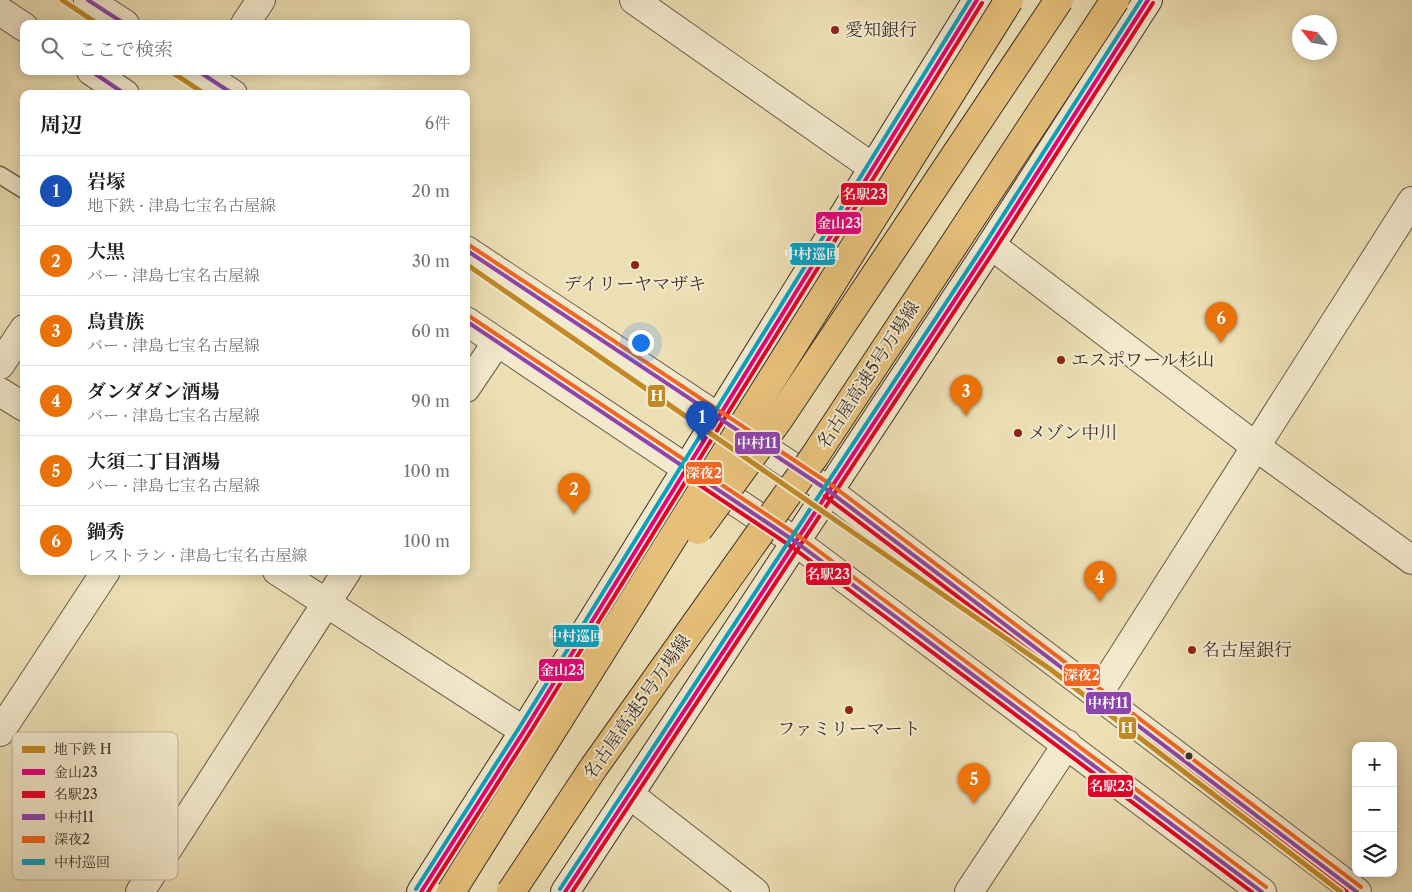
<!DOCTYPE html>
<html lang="ja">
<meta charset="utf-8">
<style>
:root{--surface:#fff;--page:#f2f2f2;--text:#202124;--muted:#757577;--line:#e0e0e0;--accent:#8f2418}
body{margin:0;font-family:"Libre Caslon Text","Noto Serif JP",serif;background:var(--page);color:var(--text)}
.controls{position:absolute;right:15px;bottom:15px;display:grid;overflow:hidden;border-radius:10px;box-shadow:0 2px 12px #0003}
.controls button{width:45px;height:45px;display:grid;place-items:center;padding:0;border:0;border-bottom:1px solid var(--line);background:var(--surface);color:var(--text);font:25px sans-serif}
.compass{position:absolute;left:1292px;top:15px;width:45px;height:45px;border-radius:50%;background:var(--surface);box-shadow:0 2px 12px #0003;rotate:301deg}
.you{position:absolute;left:640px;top:342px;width:18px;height:18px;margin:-12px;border:4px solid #fff;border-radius:50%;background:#1a73e8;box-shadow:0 0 0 8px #1a73e833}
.badge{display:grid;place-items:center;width:32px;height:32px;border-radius:50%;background:var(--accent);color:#fff;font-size:16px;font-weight:700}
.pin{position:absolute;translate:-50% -41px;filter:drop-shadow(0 1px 2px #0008)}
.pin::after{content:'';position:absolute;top:26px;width:18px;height:15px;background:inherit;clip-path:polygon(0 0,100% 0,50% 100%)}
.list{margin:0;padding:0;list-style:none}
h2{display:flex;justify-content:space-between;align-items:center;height:65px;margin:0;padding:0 20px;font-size:21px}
h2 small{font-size:16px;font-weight:400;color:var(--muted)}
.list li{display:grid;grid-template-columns:32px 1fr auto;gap:15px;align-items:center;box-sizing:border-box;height:70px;padding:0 20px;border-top:1px solid var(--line)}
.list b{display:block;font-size:19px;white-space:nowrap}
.list p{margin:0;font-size:16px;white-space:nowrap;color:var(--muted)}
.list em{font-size:16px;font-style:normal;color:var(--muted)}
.icon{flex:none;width:28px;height:28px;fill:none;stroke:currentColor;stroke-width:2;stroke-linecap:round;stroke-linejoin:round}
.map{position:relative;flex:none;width:1412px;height:892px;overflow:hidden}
.search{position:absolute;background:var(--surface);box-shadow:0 2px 12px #0003;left:20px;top:20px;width:450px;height:55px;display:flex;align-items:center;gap:12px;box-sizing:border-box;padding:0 18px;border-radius:10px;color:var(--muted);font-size:19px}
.panel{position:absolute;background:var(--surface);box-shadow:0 2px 12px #0003;left:20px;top:90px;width:450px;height:485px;border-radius:10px}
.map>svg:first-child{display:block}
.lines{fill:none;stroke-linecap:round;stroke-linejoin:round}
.service-casing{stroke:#685c4c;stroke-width:19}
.minor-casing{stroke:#685c4c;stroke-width:30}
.tertiary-casing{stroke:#685c4c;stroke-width:30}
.secondary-casing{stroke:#3c302a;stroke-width:30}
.service{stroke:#f3eace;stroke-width:16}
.minor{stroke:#f3eace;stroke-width:28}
.tertiary{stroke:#f3eace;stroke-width:28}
.secondary{stroke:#f3eace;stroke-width:28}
.motorway-bridge-casing{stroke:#3c302a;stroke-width:30;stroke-linecap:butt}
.motorway-bridge{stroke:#e6c07a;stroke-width:28}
.bus-1-casing{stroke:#f3eace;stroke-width:8}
.bus-2-casing{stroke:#f3eace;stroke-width:8}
.bus-3-casing{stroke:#f3eace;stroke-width:8}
.bus-4-casing{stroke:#f3eace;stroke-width:8}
.bus-5-casing{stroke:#f3eace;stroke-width:8}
.bus-1{stroke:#e5007d;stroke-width:4}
.bus-2{stroke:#e4002b;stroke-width:4}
.bus-3{stroke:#8e44ad;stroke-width:4}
.bus-4{stroke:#f26522;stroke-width:4}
.bus-5{stroke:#03a3c6;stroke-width:4}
.metro-1-casing{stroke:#f3eace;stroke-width:9}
.metro-1{stroke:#c18a25;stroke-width:5}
.poi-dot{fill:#8f2418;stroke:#f3eace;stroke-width:2}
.bus-dot{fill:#3c302a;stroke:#f3eace;stroke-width:2}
.labels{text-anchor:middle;stroke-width:4;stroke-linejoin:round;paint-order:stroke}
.poi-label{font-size:18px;fill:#3c302a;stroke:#f3eace;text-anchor:start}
.street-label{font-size:18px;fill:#3c302a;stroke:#f3eace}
.key{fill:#f3eace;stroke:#bcb29d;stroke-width:1}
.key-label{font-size:14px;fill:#3c302a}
.line-badge{stroke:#f3eace;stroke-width:2}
.badge-label{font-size:14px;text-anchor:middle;font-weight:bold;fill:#fff}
</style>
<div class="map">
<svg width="1412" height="892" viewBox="0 0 1412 892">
<rect width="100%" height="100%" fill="#eddfb4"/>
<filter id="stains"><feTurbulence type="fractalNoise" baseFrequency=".004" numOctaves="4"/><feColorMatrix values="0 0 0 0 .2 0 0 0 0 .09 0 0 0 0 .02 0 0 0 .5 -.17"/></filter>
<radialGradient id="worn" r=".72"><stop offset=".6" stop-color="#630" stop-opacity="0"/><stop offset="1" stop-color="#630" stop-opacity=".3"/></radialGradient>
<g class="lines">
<defs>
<polyline id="service" points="0,175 24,190"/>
<g id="minor">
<polyline points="634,0 872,167"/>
<polyline points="245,24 261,0"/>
<polyline points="991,245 1255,446 1412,560"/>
<polyline points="0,365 24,329"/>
<polyline points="466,388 497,342"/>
<polyline points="0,392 24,407"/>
<polyline points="277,571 524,731"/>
<polyline points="1097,696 1412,201"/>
<polyline points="0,732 106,571"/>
<polyline points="629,794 755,892"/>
<polyline points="140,892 347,571"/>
<polyline points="969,892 1067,744"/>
</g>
<g id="tertiary">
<polyline points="88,0 125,24"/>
<polyline points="0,11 24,27"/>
<polyline points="91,71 125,94"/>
<polyline points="198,71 233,94"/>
<polyline points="466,250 829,491 1357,892"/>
<polyline points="466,321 796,542 1262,892"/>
</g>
<g id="secondary">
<polyline points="421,892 524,731 977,0"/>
<polyline points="565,892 991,245 1148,0"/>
</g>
</defs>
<!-- service casing -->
<use href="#service" class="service-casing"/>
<!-- minor casing -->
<use href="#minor" class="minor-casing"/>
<!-- tertiary casing -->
<use href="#tertiary" class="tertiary-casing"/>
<!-- secondary casing -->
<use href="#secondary" class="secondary-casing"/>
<!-- service -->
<use href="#service" class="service"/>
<!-- minor -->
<use href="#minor" class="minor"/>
<!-- tertiary -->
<use href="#tertiary" class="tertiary"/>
<!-- secondary -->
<use href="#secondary" class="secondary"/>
<defs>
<g id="motorway-bridge">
<polyline points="698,530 779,419 1059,0"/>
<polyline points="451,892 1009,0"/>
<polyline points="511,892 594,767 814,457 1115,0"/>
</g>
</defs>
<!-- motorway-bridge casing -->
<use href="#motorway-bridge" class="motorway-bridge-casing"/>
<!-- motorway-bridge -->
<use href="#motorway-bridge" class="motorway-bridge"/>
<defs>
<g id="bus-1">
<polyline points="421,892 524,731 977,0"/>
<polyline points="565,892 991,245 1148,0"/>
</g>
<g id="bus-2">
<polyline points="683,474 792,547 1252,892"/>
<polyline points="825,496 1347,892"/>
<polyline points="428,892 529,734 982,3"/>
<polyline points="572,892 996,248 1153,3"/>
</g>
<g id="bus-3">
<polyline points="88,0 125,24"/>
<polyline points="91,71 125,94"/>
<polyline points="198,71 233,94"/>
<polyline points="466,250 829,491 1357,892"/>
<polyline points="466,321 796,542 1262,892"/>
</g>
<g id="bus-4">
<polyline points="469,245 833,486 1361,887"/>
<polyline points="469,316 800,537 1266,887"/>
</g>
<g id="bus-5">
<polyline points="416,889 519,728 970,0"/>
<polyline points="560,889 986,242 1141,0"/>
</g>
</defs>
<!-- bus-1 casing -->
<use href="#bus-1" class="bus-1-casing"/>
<!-- bus-2 casing -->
<use href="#bus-2" class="bus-2-casing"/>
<!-- bus-3 casing -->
<use href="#bus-3" class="bus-3-casing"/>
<!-- bus-4 casing -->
<use href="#bus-4" class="bus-4-casing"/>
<!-- bus-5 casing -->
<use href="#bus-5" class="bus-5-casing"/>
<!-- bus-1 -->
<use href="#bus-1" class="bus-1"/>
<!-- bus-2 -->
<use href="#bus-2" class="bus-2"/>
<!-- bus-3 -->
<use href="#bus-3" class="bus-3"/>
<!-- bus-4 -->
<use href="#bus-4" class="bus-4"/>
<!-- bus-5 -->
<use href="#bus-5" class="bus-5"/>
<defs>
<g id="metro-1">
<polyline points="62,0 98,24"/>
<polyline points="170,71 205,94"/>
<polyline points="466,264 1050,669 1341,892"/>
</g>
</defs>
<!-- metro-1 casing -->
<use href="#metro-1" class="metro-1-casing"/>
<!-- metro-1 -->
<use href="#metro-1" class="metro-1"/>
</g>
<!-- markers -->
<g class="poi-dot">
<circle cx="835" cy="30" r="5"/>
<circle cx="635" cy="265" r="5"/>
<circle cx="1061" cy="360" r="5"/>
<circle cx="1018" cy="433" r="5"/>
<circle cx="1192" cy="650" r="5"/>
<circle cx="849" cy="710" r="5"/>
</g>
<circle class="bus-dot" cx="1189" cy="756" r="4.5"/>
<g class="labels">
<!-- poi labels -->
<g class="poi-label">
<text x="845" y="36">愛知銀行</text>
<text x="635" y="290" text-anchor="middle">デイリーヤマザキ</text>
<text x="1071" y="366">エスポワール杉山</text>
<text x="1028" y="439">メゾン中川</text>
<text x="1202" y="656">名古屋銀行</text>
<text x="849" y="735" text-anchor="middle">ファミリーマート</text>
</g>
<!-- street labels -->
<g class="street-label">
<text transform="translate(868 375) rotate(-57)" y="6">名古屋高速5号万場線</text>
<text transform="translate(637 707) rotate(-55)" y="6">名古屋高速5号万場線</text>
</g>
</g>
<!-- legend -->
<rect x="12" y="732" width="166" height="148" rx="8" class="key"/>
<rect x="22" y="746" width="23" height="7" fill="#c18a25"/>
<rect x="22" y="769" width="23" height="6" fill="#e5007d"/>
<rect x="22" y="791" width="23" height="7" fill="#e4002b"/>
<rect x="22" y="814" width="23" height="6" fill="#8e44ad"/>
<rect x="22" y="836" width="23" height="7" fill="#f26522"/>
<rect x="22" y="859" width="23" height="6" fill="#03a3c6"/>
<g class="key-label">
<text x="54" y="754">地下鉄 H</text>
<text x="54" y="777">金山23</text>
<text x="54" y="799">名駅23</text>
<text x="54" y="822">中村11</text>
<text x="54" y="844">深夜2</text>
<text x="54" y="867">中村巡回</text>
</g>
<g class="line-badge">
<rect x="840" y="182" width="48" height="24" rx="5" fill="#e4002b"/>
<rect x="815" y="211" width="47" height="24" rx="5" fill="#e5007d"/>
<rect x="789" y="242" width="47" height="24" rx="5" fill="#03a3c6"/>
<rect x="647" y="384" width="19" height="24" rx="5" fill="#c18a25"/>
<rect x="734" y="431" width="47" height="24" rx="5" fill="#8e44ad"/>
<rect x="685" y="461" width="38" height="24" rx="5" fill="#f26522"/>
<rect x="805" y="562" width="47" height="24" rx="5" fill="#e4002b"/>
<rect x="552" y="624" width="48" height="24" rx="5" fill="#03a3c6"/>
<rect x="538" y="658" width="47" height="24" rx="5" fill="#e5007d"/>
<rect x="1063" y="663" width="38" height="24" rx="5" fill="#f26522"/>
<rect x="1085" y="691" width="47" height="24" rx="5" fill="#8e44ad"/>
<rect x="1118" y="716" width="19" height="24" rx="5" fill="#c18a25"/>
<rect x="1087" y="774" width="47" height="24" rx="5" fill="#e4002b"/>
</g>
<g class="badge-label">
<text x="864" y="199">名駅23</text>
<text x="839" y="228">金山23</text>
<text x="812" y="259">中村巡回</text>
<text x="657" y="401">H</text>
<text x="757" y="448">中村11</text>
<text x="704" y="478">深夜2</text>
<text x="828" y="579">名駅23</text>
<text x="576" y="641">中村巡回</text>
<text x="562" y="675">金山23</text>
<text x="1082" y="680">深夜2</text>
<text x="1108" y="708">中村11</text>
<text x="1127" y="733">H</text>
<text x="1111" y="791">名駅23</text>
</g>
<rect width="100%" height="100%" filter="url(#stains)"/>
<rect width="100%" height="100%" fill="url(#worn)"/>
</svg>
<div class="controls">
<button>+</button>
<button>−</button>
<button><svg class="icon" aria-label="layers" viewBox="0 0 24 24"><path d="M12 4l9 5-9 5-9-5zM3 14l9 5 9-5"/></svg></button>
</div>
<svg class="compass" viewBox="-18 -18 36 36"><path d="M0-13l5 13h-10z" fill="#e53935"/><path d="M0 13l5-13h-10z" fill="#757577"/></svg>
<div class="you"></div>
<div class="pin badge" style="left:702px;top:442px;background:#1a4fb4">1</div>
<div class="pin badge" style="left:574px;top:514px;background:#e8710a">2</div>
<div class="pin badge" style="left:966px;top:416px;background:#e8710a">3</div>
<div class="pin badge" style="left:1100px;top:602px;background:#e8710a">4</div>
<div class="pin badge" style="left:974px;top:804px;background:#e8710a">5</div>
<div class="pin badge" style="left:1221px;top:343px;background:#e8710a">6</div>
<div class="search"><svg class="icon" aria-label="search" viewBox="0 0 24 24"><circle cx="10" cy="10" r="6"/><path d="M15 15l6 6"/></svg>ここで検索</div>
<section class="panel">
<h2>周辺<small>6件</small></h2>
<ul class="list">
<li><span class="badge" style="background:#1a4fb4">1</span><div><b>岩塚</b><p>地下鉄 · 津島七宝名古屋線</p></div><em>20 m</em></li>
<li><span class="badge" style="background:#e8710a">2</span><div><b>大黒</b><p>バー · 津島七宝名古屋線</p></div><em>30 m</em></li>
<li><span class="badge" style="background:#e8710a">3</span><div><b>鳥貴族</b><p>バー · 津島七宝名古屋線</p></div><em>60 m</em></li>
<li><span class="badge" style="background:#e8710a">4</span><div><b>ダンダダン酒場</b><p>バー · 津島七宝名古屋線</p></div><em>90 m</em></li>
<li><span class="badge" style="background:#e8710a">5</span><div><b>大須二丁目酒場</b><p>バー · 津島七宝名古屋線</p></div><em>100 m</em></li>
<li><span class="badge" style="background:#e8710a">6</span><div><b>鍋秀</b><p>レストラン · 津島七宝名古屋線</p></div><em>100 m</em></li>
</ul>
</section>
</div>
